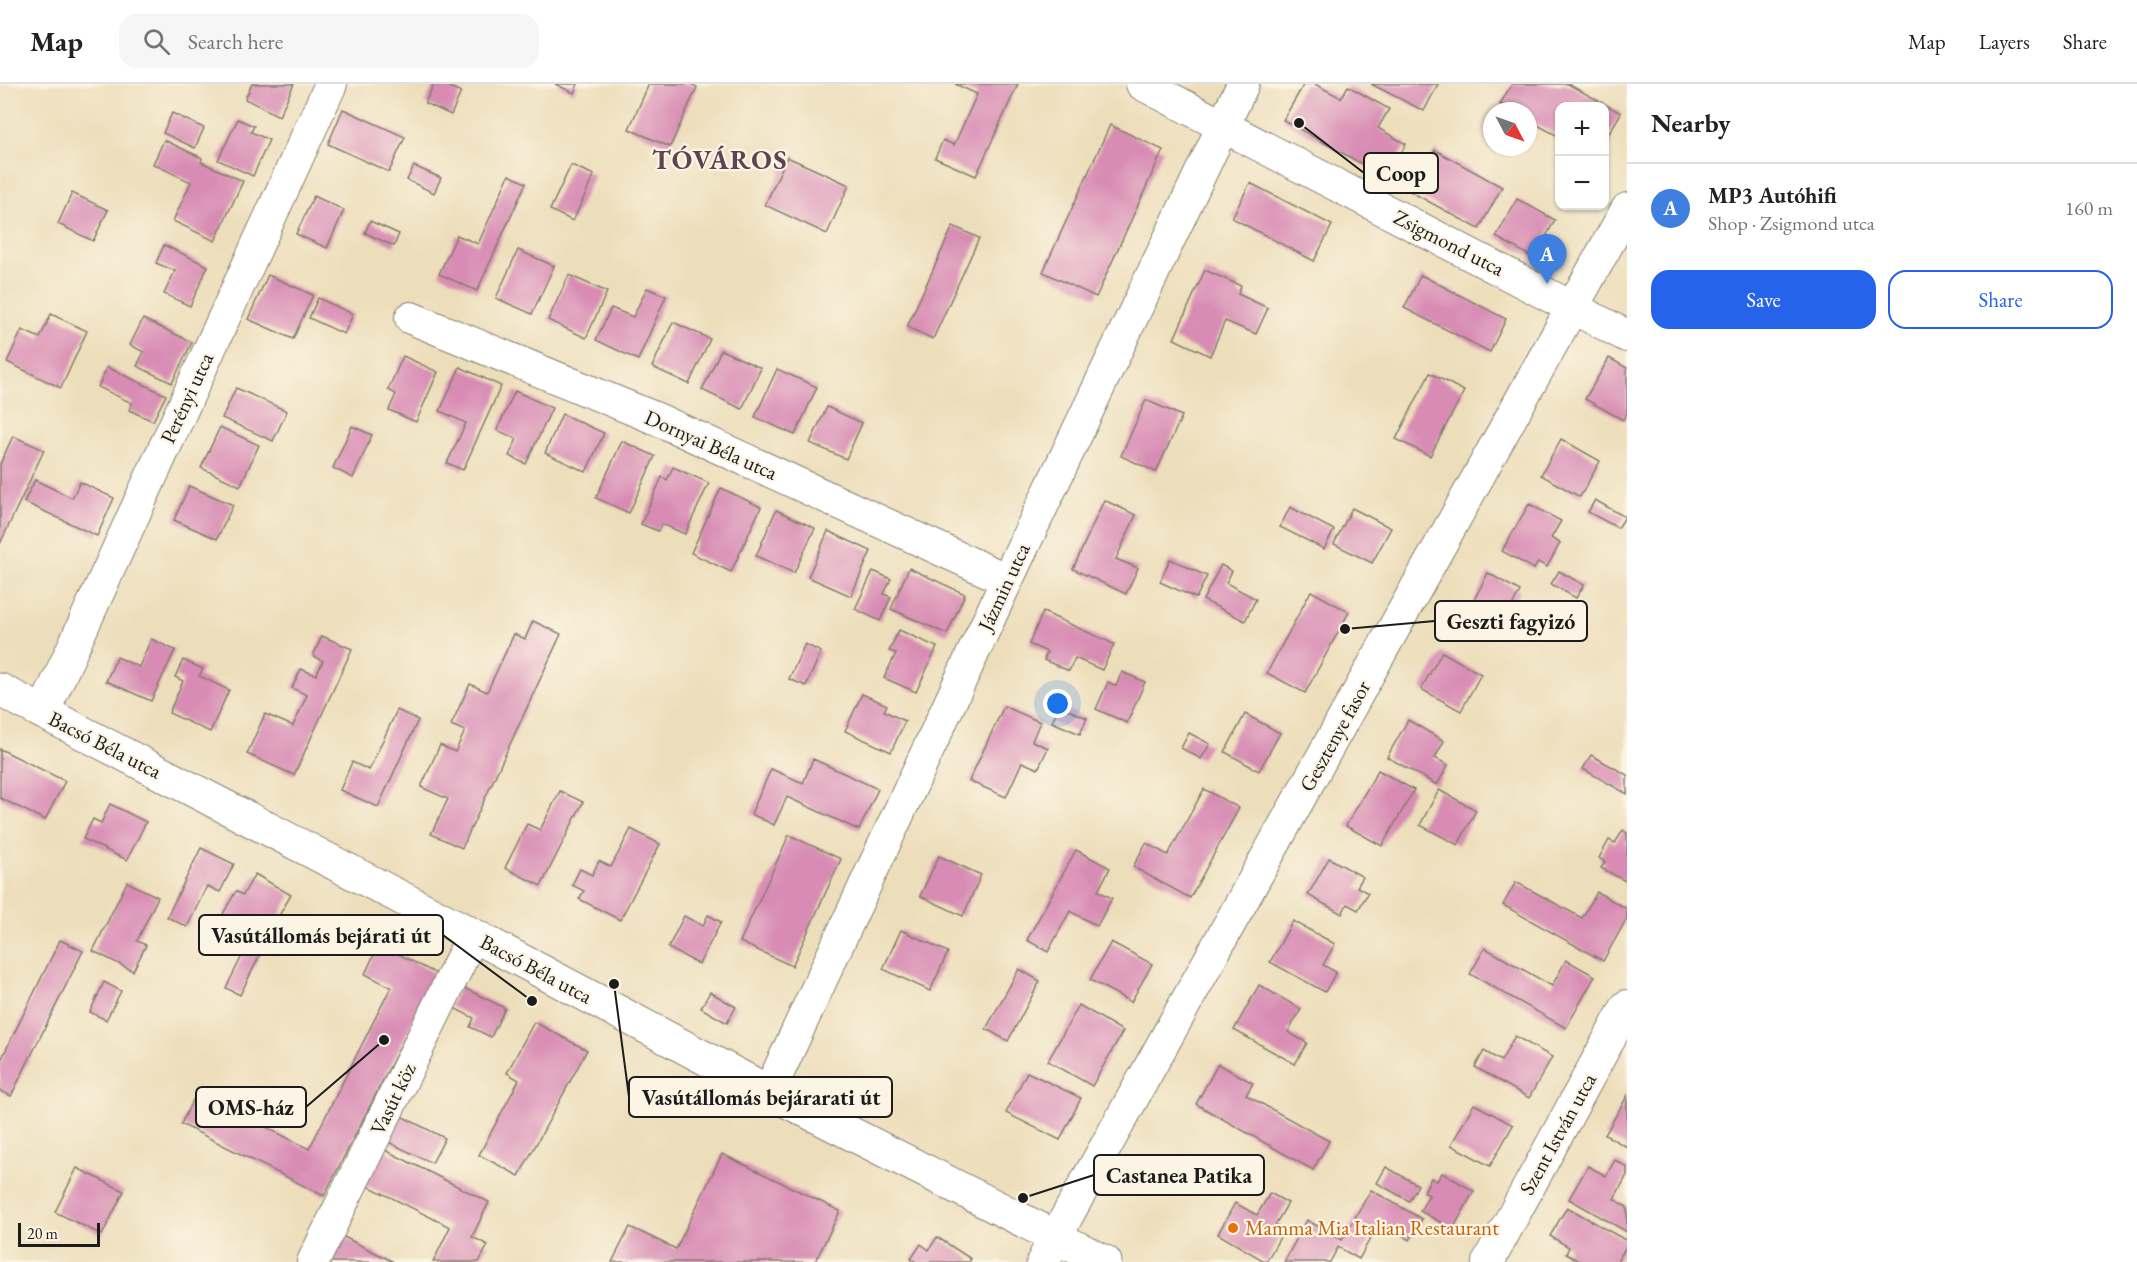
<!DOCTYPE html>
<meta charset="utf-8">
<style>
:root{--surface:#fff;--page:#f6f6f6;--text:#222;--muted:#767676;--line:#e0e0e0;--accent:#2563eb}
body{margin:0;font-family:"EB Garamond",serif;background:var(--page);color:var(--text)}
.controls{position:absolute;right:18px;top:18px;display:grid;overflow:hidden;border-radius:12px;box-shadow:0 2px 4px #0004}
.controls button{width:54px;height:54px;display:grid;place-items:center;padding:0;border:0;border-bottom:2px solid var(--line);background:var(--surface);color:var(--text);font:30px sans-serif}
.compass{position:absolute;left:1483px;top:18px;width:54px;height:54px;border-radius:50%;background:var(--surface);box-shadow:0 2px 4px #0004;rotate:131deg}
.scale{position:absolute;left:18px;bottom:15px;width:82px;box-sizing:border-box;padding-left:6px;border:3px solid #1c1c1c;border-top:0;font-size:16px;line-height:21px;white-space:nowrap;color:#1c1c1c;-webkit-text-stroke:4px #fcf5e5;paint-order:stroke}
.you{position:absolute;left:1058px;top:620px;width:21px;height:21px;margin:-15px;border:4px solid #fff;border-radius:50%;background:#1a73e8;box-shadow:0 0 0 9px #1a73e833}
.badge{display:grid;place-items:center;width:39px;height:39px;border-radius:50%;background:var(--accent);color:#fff;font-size:20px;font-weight:700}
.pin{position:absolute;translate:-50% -50px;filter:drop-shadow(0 2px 3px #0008)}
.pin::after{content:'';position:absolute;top:32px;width:21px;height:18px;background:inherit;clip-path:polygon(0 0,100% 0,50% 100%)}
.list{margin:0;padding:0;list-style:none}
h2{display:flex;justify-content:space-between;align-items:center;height:78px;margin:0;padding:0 24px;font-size:26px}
h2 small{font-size:20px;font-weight:400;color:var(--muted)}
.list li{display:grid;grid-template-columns:39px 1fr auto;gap:18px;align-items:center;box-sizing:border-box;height:90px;padding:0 24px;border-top:2px solid var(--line)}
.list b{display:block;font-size:22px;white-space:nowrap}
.list p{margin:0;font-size:20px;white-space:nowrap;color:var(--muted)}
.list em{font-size:20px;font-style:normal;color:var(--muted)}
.actions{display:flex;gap:12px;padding:18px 24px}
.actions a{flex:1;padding:14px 0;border:2px solid var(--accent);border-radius:18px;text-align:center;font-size:21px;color:var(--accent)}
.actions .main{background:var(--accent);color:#fff}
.icon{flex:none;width:33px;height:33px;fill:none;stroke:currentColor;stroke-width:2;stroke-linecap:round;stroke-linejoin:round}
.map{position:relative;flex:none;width:1627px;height:1178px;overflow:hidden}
header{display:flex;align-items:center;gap:36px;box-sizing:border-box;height:84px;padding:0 30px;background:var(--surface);border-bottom:2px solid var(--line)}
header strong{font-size:28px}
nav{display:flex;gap:33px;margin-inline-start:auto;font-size:21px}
.search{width:420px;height:54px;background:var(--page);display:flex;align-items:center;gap:15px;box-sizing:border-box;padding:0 21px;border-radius:18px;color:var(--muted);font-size:22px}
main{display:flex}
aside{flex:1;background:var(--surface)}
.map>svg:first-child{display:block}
.building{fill:#d88cb4}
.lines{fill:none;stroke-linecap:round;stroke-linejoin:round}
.street-casing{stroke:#847d6c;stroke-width:34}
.secondary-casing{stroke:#847d6c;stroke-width:35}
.primary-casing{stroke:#847d6c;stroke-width:35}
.street{stroke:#fff;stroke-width:32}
.secondary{stroke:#fff;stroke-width:33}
.primary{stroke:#fff;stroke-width:33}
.food-dot{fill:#e8710a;stroke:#fcf5e5;stroke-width:2}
.labels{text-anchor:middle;stroke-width:4.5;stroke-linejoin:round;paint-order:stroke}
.street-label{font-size:21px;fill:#1c1c1c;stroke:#fcf5e5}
.food-label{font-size:21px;fill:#c56008;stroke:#fcf5e5;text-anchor:start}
.district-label{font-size:27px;font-weight:bold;letter-spacing:1.5px;fill:#5e4351;stroke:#fcf5e5}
.leader{fill:none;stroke:#1c1c1c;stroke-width:2}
.callout-dot{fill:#1c1c1c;stroke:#fcf5e5;stroke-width:2}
.callout{fill:#fcf5e5;stroke:#1c1c1c;stroke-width:2}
.callout-label{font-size:22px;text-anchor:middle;font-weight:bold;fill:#1c1c1c}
</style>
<header>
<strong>Map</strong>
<div class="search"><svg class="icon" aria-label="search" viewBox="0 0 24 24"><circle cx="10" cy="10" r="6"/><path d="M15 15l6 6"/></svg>Search here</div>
<nav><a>Map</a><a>Layers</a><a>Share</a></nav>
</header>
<main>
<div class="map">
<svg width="1627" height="1178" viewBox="0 0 1627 1178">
<rect width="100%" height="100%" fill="#fcf5e5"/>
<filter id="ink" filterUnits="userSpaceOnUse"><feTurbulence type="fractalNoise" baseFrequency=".0167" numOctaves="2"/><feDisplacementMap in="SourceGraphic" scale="12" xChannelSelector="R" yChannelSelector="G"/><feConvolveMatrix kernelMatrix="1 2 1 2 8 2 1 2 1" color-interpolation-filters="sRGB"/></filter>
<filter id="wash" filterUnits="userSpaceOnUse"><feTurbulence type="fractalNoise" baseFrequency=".008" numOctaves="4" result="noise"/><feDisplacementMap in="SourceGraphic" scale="24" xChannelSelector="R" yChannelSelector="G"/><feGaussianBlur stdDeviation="1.35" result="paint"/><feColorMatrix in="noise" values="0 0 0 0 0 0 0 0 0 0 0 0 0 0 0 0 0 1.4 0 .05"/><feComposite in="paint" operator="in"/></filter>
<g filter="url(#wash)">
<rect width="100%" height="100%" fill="#eddebb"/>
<g id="blocks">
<!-- building -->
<g class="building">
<polygon points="252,0 294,0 279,32 245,15"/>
<polygon points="434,0 443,0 461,8 451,31 425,19"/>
<polygon points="555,0 578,0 574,9"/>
<polygon points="649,0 691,0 697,3 670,63 629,45"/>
<polygon points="955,0 1018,0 976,92 935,74 943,56 954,61 977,10"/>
<polygon points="1304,0 1315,0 1341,14 1348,2 1389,25 1378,44 1406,60 1387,94 1283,36"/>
<polygon points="1371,0 1438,0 1424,27"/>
<polygon points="1512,0 1568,0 1621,29 1604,58 1604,22 1560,22 1560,53 1528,36 1528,27 1512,27 1500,20"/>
<polygon points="343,25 405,53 389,88 328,60"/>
<polygon points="172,29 204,44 195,64 163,49"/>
<polygon points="238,35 254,42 251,48 269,56 253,92 218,76"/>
<polygon points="1110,41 1163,66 1096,213 1043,188"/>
<polygon points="164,56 202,74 201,78 243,97 215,157 173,137 191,98 153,80"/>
<polygon points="1435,66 1502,103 1479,145 1411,108"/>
<polygon points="787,73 849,101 827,150 765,121"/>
<polygon points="571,81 594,91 573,137 550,126"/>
<polygon points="414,82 441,94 434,109 407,96"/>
<polygon points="509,91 526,99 477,207 439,190 457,151 478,160"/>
<polygon points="1250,99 1332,141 1314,177 1232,134"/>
<polygon points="72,109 108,126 93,157 58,140"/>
<polygon points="314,112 344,126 327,164 296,150"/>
<polygon points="1517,115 1555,136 1534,174 1496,153"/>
<polygon points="370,137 399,150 394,162 365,149"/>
<polygon points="953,142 979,154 933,255 907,243"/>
<polygon points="164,161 208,182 190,222 164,210 175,187 156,179"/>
<polygon points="518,166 554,182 532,230 496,214"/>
<polygon points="1205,186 1241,202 1238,210 1268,224 1256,250 1225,237 1210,272 1174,255"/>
<polygon points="268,191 313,211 293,255 248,235"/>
<polygon points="569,191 607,208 586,254 548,236"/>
<polygon points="1421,191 1506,235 1490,268 1404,224"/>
<polygon points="647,204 666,212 638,276 596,256 611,224 633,233"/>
<polygon points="318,214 353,230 344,250 309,234"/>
<polygon points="51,230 87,247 61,304 7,278 22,246 40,254"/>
<polygon points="143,235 192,258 172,299 137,282 144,268 130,261"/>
<polygon points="673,238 710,255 689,300 652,283"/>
<polygon points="721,266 761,284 742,325 702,306"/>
<polygon points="403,272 438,288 416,338 389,326 396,310 388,306"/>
<polygon points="1609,274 1627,284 1627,329 1623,336 1585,315"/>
<polygon points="107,283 166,311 153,337 129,326 132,319 98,303"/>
<polygon points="460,283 501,302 463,386 447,379 466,339 440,327"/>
<polygon points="777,285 817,303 795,351 755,333"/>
<polygon points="1430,289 1464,307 1430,372 1396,355"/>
<polygon points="236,304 287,327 273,357 222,334"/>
<polygon points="515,307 552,324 526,380 509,372 517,355 497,346"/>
<polygon points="1146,316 1182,332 1156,388 1121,372"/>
<polygon points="827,323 862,339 846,375 810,359"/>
<polygon points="562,330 604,349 586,388 545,369"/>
<polygon points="352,342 372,351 353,394 333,384"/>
<polygon points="220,343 259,361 240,402 201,384"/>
<polygon points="13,352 44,366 0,460 0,380"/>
<polygon points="1561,355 1600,377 1580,413 1541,391"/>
<polygon points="622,357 655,372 629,429 596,414"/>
<polygon points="673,383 709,399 685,450 662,440 658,447 641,440 662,393 667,396"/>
<polygon points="35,396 72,414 80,398 114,414 97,452 24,418"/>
<polygon points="189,402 233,421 217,455 174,436"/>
<polygon points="721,404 761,423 731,488 691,469"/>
<polygon points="1104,416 1136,431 1116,475 1138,484 1126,510 1073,485"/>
<polygon points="1595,416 1625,433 1618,444 1588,428"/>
<polygon points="1529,420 1561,437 1551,454 1560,459 1547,483 1538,478 1534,485 1502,467"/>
<polygon points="1290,423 1334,446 1324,465 1280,443"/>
<polygon points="1352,424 1391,444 1372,479 1334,460"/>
<polygon points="776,426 815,444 794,489 756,472"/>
<polygon points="828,447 871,467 851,512 808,493"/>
<polygon points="1170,475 1207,492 1196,514 1160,498"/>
<polygon points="1221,481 1232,487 1226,499 1256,515 1245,537 1203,516"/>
<polygon points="909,484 965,510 947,550 891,525"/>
<polygon points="873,487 891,495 884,510 891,513 880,537 855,525"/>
<polygon points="1559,487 1584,501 1576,514 1551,500"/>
<polygon points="1488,489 1520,507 1499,546 1467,529"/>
<polygon points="1311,507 1349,528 1305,609 1267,589"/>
<polygon points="1043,528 1114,560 1102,586 1075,574 1069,587 1044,576 1047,568 1029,560"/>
<polygon points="533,537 561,550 462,764 431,750 448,715 421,703 440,661 455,668 465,647 451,641 470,600 487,608 514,550 525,555"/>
<polygon points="899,546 937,563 916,608 884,594 896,569 889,567"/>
<polygon points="322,552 352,565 294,691 247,670 265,630 293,642 307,611 292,604 301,585 316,591 323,577 313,572"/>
<polygon points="151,555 175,566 151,617 106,597 117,573 139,583"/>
<polygon points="805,560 821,568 806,602 789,595"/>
<polygon points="1442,568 1481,590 1461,627 1421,605"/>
<polygon points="183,576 203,585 199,592 229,606 210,648 169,629 183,597 175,593"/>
<polygon points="1122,588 1145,598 1127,639 1096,625 1108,598 1116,602"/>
<polygon points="862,610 887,621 884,627 905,637 891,668 845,647"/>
<polygon points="1004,622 1040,638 1032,657 1048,664 1038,685 1022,678 1006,713 969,697"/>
<polygon points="1059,622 1087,634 1080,650 1052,638"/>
<polygon points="397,626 418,636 378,723 340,706 352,678 369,686"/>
<polygon points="1245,630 1280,649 1259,687 1225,668"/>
<polygon points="1408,636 1444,657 1435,674 1448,681 1437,701 1387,673"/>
<polygon points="1189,649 1210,660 1201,675 1181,664"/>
<polygon points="0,665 65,697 45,736 0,714"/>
<polygon points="1591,671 1627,691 1627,710 1583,685"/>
<polygon points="813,675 878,705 859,746 787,713 774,741 751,730 771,685 803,699"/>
<polygon points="1378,686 1414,706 1382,762 1346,742"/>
<polygon points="1204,705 1239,724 1190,814 1133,783 1146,759 1168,771"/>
<polygon points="1439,706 1476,726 1458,761 1420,741"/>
<polygon points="560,707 583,718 541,802 505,784 527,740 540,746"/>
<polygon points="110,720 146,738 127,776 83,755 93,735 101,739"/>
<polygon points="631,745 660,760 620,836 579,815 584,807 572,801 580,785 592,791 599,777 611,783"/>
<polygon points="1623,746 1627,749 1627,798 1601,784 1605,778 1599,774 1609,756 1615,759"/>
<polygon points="789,751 841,775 792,882 740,858"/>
<polygon points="201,764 234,780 220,808 207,802 187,843 167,833"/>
<polygon points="1076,766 1110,784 1098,807 1112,814 1097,842 1070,827 1048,868 1027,856"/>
<polygon points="939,772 981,791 963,832 920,812"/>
<polygon points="1329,774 1363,793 1357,803 1368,809 1358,826 1347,820 1342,830 1308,811"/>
<polygon points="255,790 291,811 269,849 252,840 250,845 223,830 236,807 243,811"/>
<polygon points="127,798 158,813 137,857 146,861 133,887 93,867"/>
<polygon points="1516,798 1582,834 1597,808 1627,825 1627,834 1603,877 1503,821"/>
<polygon points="708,831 721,838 699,880 668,864 684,832 703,842"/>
<polygon points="1293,837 1335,860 1323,881 1336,888 1325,908 1270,878"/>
<polygon points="901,846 948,868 930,907 883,885"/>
<polygon points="60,856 83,867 11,1012 0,1007 0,978"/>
<polygon points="249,858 263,865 240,911 226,904"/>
<polygon points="1111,858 1152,880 1131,918 1090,896"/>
<polygon points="379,860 437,890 324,1112 181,1040 197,1008 309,1065 391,903 365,890"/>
<polygon points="1485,864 1552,902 1566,876 1595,892 1566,944 1470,890"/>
<polygon points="1019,885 1040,897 1008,957 986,945"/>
<polygon points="104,898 121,907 106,936 90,928"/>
<polygon points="1259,901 1301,925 1288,948 1307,959 1295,980 1234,946"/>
<polygon points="460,902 505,924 491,953 470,943 474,934 450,922"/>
<polygon points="710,908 736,923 727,939 701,924"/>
<polygon points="1079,921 1123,947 1092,1002 1048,977"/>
<polygon points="534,938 587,966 519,1092 479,1071 519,996 507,989"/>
<polygon points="1515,952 1552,973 1529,1014 1475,983 1484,967 1501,977"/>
<polygon points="1218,980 1253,999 1246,1011 1329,1057 1313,1086 1196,1020"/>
<polygon points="1027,988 1081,1014 1060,1056 1006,1029"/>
<polygon points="1627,1012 1627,1063 1605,1051"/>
<polygon points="1474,1020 1513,1041 1490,1082 1451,1061"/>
<polygon points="399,1031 445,1054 432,1079 386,1057"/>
<polygon points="379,1063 489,1118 472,1153 488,1161 479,1178 433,1178 450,1143 362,1099"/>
<polygon points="722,1070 840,1127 815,1178 612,1178 630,1143 676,1165"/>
<polygon points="1615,1076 1627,1083 1627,1091 1614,1115 1627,1123 1627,1148 1569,1115 1588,1082 1606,1092"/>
<polygon points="1386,1083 1418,1101 1409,1117 1377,1099"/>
<polygon points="77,1084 124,1107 102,1151 55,1128"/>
<polygon points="1442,1089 1474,1107 1453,1145 1420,1127 1429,1111 1424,1108 1431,1094 1437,1097"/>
<polygon points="1371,1106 1422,1135 1410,1156 1388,1143 1384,1149 1376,1144 1359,1175 1338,1163 1330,1178 1284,1178 1307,1136 1342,1156"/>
<polygon points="1270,1109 1288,1119 1275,1141 1284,1146 1266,1178 1218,1150 1235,1119 1257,1131"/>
<polygon points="1567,1123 1627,1157 1627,1161 1617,1178 1581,1178 1566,1170 1569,1163 1550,1152"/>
<polygon points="340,1151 394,1178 330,1178"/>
<polygon points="937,1153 971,1175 969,1178 916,1178 911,1175 921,1160 929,1166"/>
</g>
</g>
</g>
<g filter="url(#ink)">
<use href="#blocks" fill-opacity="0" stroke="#847d6c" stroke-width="1.5"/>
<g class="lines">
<defs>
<g id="street">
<polyline points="1142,0 1627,252"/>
<polyline points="411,234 657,335 1007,496"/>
<polyline points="43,629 331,0"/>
<polyline points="769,1008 1007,496 1243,0"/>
<polyline points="1056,1152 1627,125"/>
<polyline points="313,1178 473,851"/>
<polyline points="1488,1178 1627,922"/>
</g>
<polyline id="secondary" points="1043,1178 1056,1152"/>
<polyline id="primary" points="0,606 473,851 769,1008 1105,1178"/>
</defs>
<!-- street casing -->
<use href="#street" class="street-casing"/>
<!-- secondary casing -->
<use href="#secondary" class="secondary-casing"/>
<!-- primary casing -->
<use href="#primary" class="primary-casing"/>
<!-- street -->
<use href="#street" class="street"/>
<!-- secondary -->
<use href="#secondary" class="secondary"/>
<!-- primary -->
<use href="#primary" class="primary"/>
</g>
</g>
<!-- markers -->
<circle class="food-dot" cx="1233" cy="1144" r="6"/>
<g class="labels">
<!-- street labels -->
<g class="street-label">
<text transform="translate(1449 159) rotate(27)" y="7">Zsigmond utca</text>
<text transform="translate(187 314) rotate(-65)" y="7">Perényi utca</text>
<text transform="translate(711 361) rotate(24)" y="7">Dornyai Béla utca</text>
<text transform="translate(1004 503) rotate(-65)" y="7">Jázmin utca</text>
<text transform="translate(1335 652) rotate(-61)" y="7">Gesztenye fasor</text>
<text transform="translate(105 661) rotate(27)" y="7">Bacsó Béla utca</text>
<text transform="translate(536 885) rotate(28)" y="7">Bacsó Béla utca</text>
<text transform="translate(393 1015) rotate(-64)" y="7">Vasút köz</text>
<text transform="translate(1558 1050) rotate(-61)" y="7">Szent István utca</text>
</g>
<!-- food labels -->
<g class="food-label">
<text x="1245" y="1151">Mamma Mia Italian Restaurant</text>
</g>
<!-- district labels -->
<g class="district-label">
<text x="720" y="85">TÓVÁROS</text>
</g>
</g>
<!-- callouts -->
<path class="leader" d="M1299 39L1364 89M1345 545L1435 537M532 917L443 851M614 900L629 1013M384 956L306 1023M1023 1114L1094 1091"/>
<g class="callout-dot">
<circle cx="1299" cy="39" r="6"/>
<circle cx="1345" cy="545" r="6"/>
<circle cx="532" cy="917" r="6"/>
<circle cx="614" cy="900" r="6"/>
<circle cx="384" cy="956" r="6"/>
<circle cx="1023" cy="1114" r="6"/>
</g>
<g class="callout">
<rect x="1364" y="69" width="74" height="40" rx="6"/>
<rect x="1435" y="517" width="152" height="40" rx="6"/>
<rect x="199" y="831" width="244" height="40" rx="6"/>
<rect x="629" y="993" width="263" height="40" rx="6"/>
<rect x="196" y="1003" width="110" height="40" rx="6"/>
<rect x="1094" y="1071" width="170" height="40" rx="6"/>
</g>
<g class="callout-label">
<text x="1401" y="97">Coop</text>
<text x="1511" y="545">Geszti fagyizó</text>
<text x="321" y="859">Vasútállomás bejárati út</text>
<text x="761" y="1021">Vasútállomás bejárarati út</text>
<text x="251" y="1031">OMS-ház</text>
<text x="1179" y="1099">Castanea Patika</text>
</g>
</svg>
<div class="controls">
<button>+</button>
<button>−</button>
</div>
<svg class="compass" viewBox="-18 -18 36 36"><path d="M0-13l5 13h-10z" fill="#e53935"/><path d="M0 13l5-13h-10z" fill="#767676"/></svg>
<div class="scale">20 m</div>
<div class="you"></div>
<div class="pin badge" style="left:1547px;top:200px;background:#3f7fe0">A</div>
</div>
<aside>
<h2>Nearby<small></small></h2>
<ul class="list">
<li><span class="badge" style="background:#3f7fe0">A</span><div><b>MP3 Autóhifi</b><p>Shop · Zsigmond utca</p></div><em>160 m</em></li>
</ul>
<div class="actions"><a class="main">Save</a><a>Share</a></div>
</aside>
</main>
